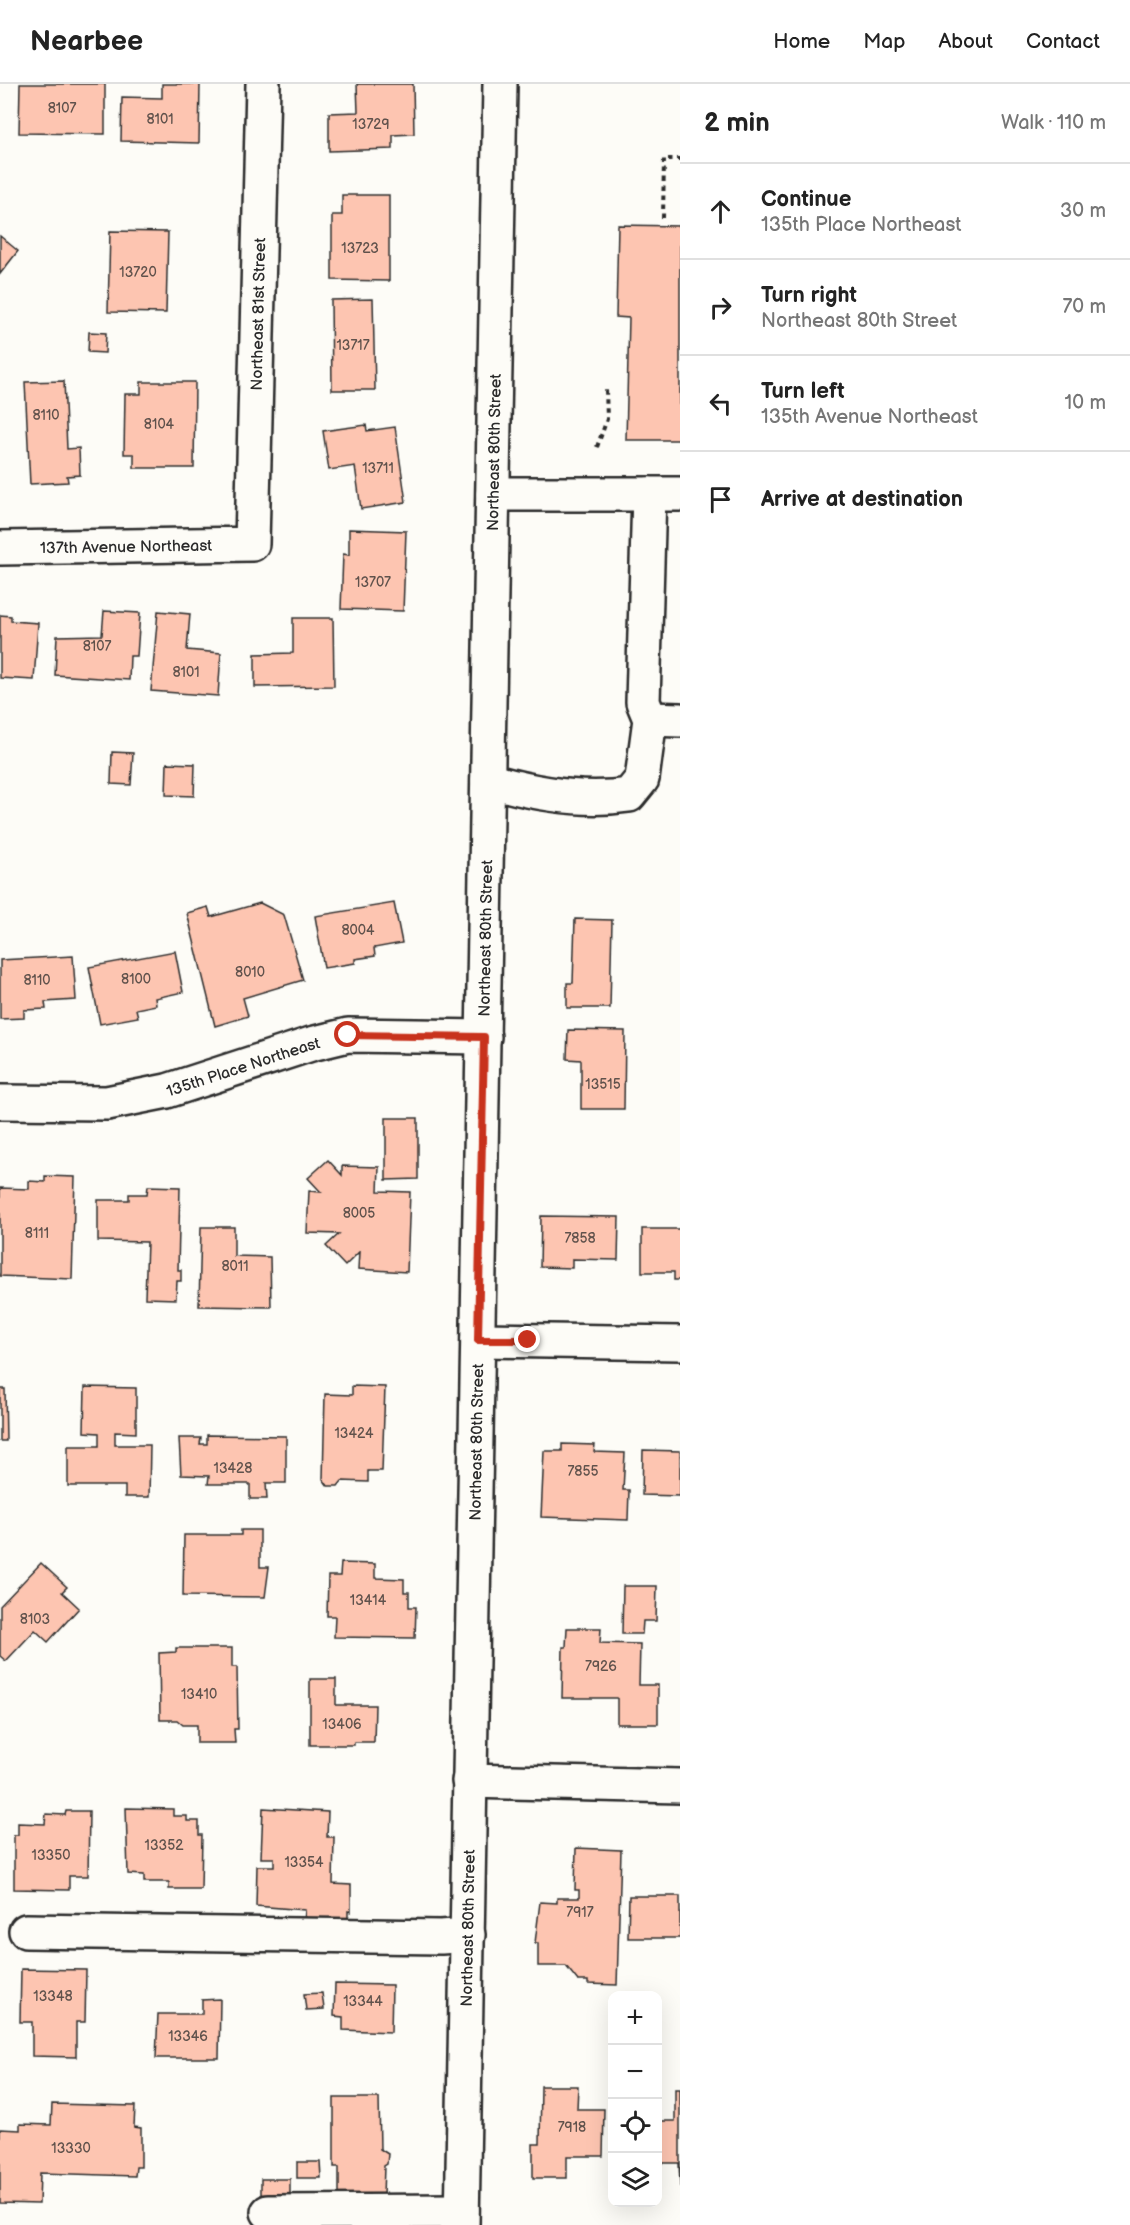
<!DOCTYPE html>
<meta charset="utf-8">
<style>
:root{--surface:#fff;--page:#f6f6f6;--text:#222;--muted:#767676;--line:#e0e0e0}
body{margin:0;font-family:"Balsamiq Sans",sans-serif;background:var(--page);color:var(--text)}
.controls{position:absolute;right:18px;bottom:18px;display:grid;overflow:hidden;border-radius:12px;box-shadow:0 6px 24px #0002}
.controls button{width:54px;height:54px;display:grid;place-items:center;padding:0;border:0;border-bottom:2px solid var(--line);background:var(--surface);color:var(--text);font:30px sans-serif}
.stop{position:absolute;width:18px;height:18px;margin:-14px;border:4px solid #c8321e;border-radius:50%;background:#fff}
.stop.end{background:#c8321e;border-color:#fff;box-shadow:0 2px 6px #0008}
.list{margin:0;padding:0;list-style:none}
h2{display:flex;justify-content:space-between;align-items:center;height:78px;margin:0;padding:0 24px;font-size:26px}
h2 small{font-size:20px;font-weight:400;color:var(--muted)}
.list li{display:grid;grid-template-columns:39px 1fr auto;gap:18px;align-items:center;box-sizing:border-box;height:96px;padding:0 24px;border-top:2px solid var(--line)}
.list b{display:block;font-size:22px;white-space:nowrap}
.list p{margin:0;font-size:20px;white-space:nowrap;color:var(--muted)}
.list em{font-size:20px;font-style:normal;color:var(--muted)}
.icon{flex:none;width:33px;height:33px;fill:none;stroke:currentColor;stroke-width:2;stroke-linecap:round;stroke-linejoin:round}
.map{position:relative;flex:none;width:680px;height:2141px;overflow:hidden}
header{display:flex;align-items:center;gap:36px;box-sizing:border-box;height:84px;padding:0 30px;background:var(--surface);border-bottom:2px solid var(--line)}
header strong{font-size:28px}
nav{display:flex;gap:33px;margin-inline-start:auto;font-size:21px}
main{display:flex}
aside{flex:1;background:var(--surface)}
.map>svg:first-child{display:block}
.building{fill:#fdc5b1;stroke:#2b2b2b;stroke-width:1.5}
.lines{fill:none;stroke-linecap:round;stroke-linejoin:round}
.minor-casing{stroke:#2b2b2b;stroke-width:38}
.path{stroke:#2b2b2b;stroke-width:4;stroke-dasharray:4.5 4.5;stroke-linecap:butt}
.minor{stroke:#fdfcf7;stroke-width:33}
.route{stroke:#c8321e;stroke-width:8}
.labels{text-anchor:middle;stroke-width:4.5;stroke-linejoin:round;paint-order:stroke}
.number-label{font-size:14px;fill:#60524c}
.street-label{font-size:16px;fill:#2b2b2b;stroke:#fdfcf7}
</style>
<header>
<strong>Nearbee</strong>
<nav><a>Home</a><a>Map</a><a>About</a><a>Contact</a></nav>
</header>
<main>
<div class="map">
<svg width="680" height="2141" viewBox="0 0 680 2141">
<rect width="100%" height="100%" fill="#fdfcf7"/>
<filter id="ink" filterUnits="userSpaceOnUse"><feTurbulence type="fractalNoise" baseFrequency=".0167" numOctaves="2"/><feDisplacementMap in="SourceGraphic" scale="12" xChannelSelector="R" yChannelSelector="G"/><feConvolveMatrix kernelMatrix="1 2 1 2 8 2 1 2 1" color-interpolation-filters="sRGB"/></filter>
<g filter="url(#ink)">
<!-- building -->
<g class="building">
<polygon points="20,0 105,0 105,50 19,49"/>
<polygon points="162,0 200,0 199,59 121,57 122,13 162,14"/>
<polygon points="357,0 413,0 414,50 393,51 393,65 329,67 329,29 358,28"/>
<polygon points="342,111 389,111 389,197 332,196 332,131 342,131"/>
<polygon points="618,141 680,142 680,356 626,356 629,234 616,233"/>
<polygon points="110,147 168,148 166,229 108,228"/>
<polygon points="0,152 18,167 0,190"/>
<polygon points="373,215 375,306 332,306 331,216"/>
<polygon points="89,248 106,249 105,269 88,268"/>
<polygon points="64,297 67,365 79,364 80,391 67,392 68,398 30,400 25,298"/>
<polygon points="141,298 195,298 194,384 134,384 134,370 124,370 125,310 141,310"/>
<polygon points="366,341 367,347 395,343 406,418 361,425 355,382 329,386 323,347"/>
<polygon points="349,445 406,447 403,527 341,525 343,470 349,471"/>
<polygon points="104,527 140,529 137,572 130,572 129,596 55,591 57,552 102,551"/>
<polygon points="158,527 190,530 187,566 221,569 218,612 151,607"/>
<polygon points="0,531 11,532 11,537 38,539 34,596 0,594"/>
<polygon points="293,534 333,534 334,602 255,603 255,570 293,569"/>
<polygon points="112,668 133,669 131,701 111,700"/>
<polygon points="167,679 195,680 194,712 166,711"/>
<polygon points="260,819 284,831 303,896 243,914 248,932 215,942 187,829 208,823 211,833"/>
<polygon points="394,819 402,859 374,864 375,872 355,875 355,879 324,884 315,832"/>
<polygon points="575,835 612,836 610,924 567,924 567,899 573,899"/>
<polygon points="175,867 183,908 155,914 156,921 136,925 138,933 100,940 89,883"/>
<polygon points="73,872 76,916 45,918 46,925 24,926 24,934 0,935 0,876"/>
<polygon points="568,946 625,947 624,1025 581,1025 581,976 567,975"/>
<polygon points="386,1034 418,1034 418,1095 386,1096"/>
<polygon points="328,1076 342,1091 342,1082 379,1083 378,1107 410,1108 407,1188 358,1185 359,1168 345,1182 326,1162 339,1150 307,1149 309,1107 321,1108 308,1094"/>
<polygon points="45,1092 75,1093 72,1195 0,1192 0,1104 29,1105 29,1097 45,1098"/>
<polygon points="148,1102 180,1103 178,1186 181,1186 181,1197 177,1197 176,1215 145,1214 147,1158 98,1157 98,1116 129,1116 129,1110 147,1110"/>
<polygon points="541,1132 619,1133 618,1176 572,1175 572,1184 540,1183"/>
<polygon points="201,1143 234,1143 234,1172 270,1173 271,1223 199,1222"/>
<polygon points="642,1145 680,1145 680,1196 674,1196 674,1188 642,1188"/>
<polygon points="352,1302 385,1303 382,1387 368,1387 368,1398 342,1397 338,1402 328,1402 323,1395 325,1310 352,1311"/>
<polygon points="85,1303 136,1304 136,1349 115,1348 115,1361 150,1361 149,1413 125,1413 125,1402 68,1402 68,1362 99,1362 99,1349 84,1348"/>
<polygon points="0,1305 5,1305 6,1357 0,1357"/>
<polygon points="207,1351 286,1352 286,1399 266,1399 267,1415 250,1415 250,1400 208,1400 209,1392 181,1391 179,1354 201,1354 200,1360 207,1360"/>
<polygon points="562,1360 595,1361 594,1368 625,1369 623,1406 629,1406 628,1436 541,1433 544,1367 562,1367"/>
<polygon points="643,1366 680,1367 680,1412 642,1411"/>
<polygon points="241,1446 260,1446 260,1483 269,1483 265,1513 183,1512 184,1451 241,1451"/>
<polygon points="41,1479 67,1503 62,1508 79,1524 48,1558 35,1546 6,1577 0,1572 0,1522"/>
<polygon points="341,1479 375,1480 375,1494 404,1495 404,1508 409,1508 409,1523 416,1523 415,1554 334,1553 335,1532 327,1532 328,1492 340,1492"/>
<polygon points="623,1502 657,1502 656,1537 643,1537 642,1550 622,1550"/>
<polygon points="567,1544 601,1544 600,1559 640,1560 639,1601 658,1601 658,1640 617,1640 617,1614 562,1614 563,1563 566,1563"/>
<polygon points="176,1564 232,1564 232,1583 237,1583 238,1645 234,1645 235,1659 197,1659 197,1641 183,1641 177,1636 160,1636 159,1569 176,1568"/>
<polygon points="310,1595 336,1595 336,1621 375,1621 374,1658 354,1658 354,1661 310,1661"/>
<polygon points="126,1724 173,1725 173,1732 187,1732 187,1737 199,1737 199,1751 202,1751 201,1805 169,1805 169,1798 144,1798 144,1791 128,1790"/>
<polygon points="263,1724 328,1728 327,1753 334,1753 333,1800 351,1801 351,1828 348,1827 348,1839 304,1838 305,1826 256,1822 257,1782 274,1782 274,1774 261,1774"/>
<polygon points="66,1727 89,1727 88,1792 69,1792 69,1806 14,1805 14,1751 18,1751 18,1739 45,1740 46,1730 65,1731"/>
<polygon points="576,1764 621,1766 617,1901 588,1900 588,1897 578,1897 566,1882 538,1882 538,1859 535,1859 540,1818 557,1819 557,1814 579,1814 579,1806 575,1806"/>
<polygon points="629,1812 680,1812 680,1854 628,1854"/>
<polygon points="21,1885 86,1886 85,1938 76,1938 76,1973 32,1972 32,1938 20,1938"/>
<polygon points="335,1900 392,1901 391,1948 343,1946 343,1933 334,1932"/>
<polygon points="322,1909 324,1925 306,1926 304,1910"/>
<polygon points="220,1915 219,1974 156,1974 158,1930 202,1930 202,1916"/>
<polygon points="541,2002 578,2002 577,2025 604,2025 603,2072 567,2072 567,2094 533,2094 533,2060 540,2060"/>
<polygon points="675,2005 680,2005 680,2103 679,2079 658,2079 658,2037 675,2037"/>
<polygon points="334,2014 379,2014 380,2065 388,2070 387,2080 384,2082 383,2112 339,2112 339,2083 334,2083"/>
<polygon points="52,2020 135,2022 134,2043 141,2044 141,2083 136,2083 135,2092 40,2089 39,2120 0,2119 0,2045 20,2046 20,2040 51,2041"/>
<polygon points="297,2078 320,2078 321,2094 297,2094"/>
<polygon points="261,2095 290,2095 290,2111 261,2110"/>
</g>
<g class="lines">
<defs>
<g id="minor">
<polyline points="493,410 680,410"/>
<path id="s1" d="M0,464L252,460L263,0"/>
<polyline points="650,635 680,636"/>
<path d="M488,696C532,709 583,718 629,711L642,695L650,635L643,618L649,410"/>
<path id="s2" d="M0,1018L107,1019L167,1007L311,960L348,951L484,953"/>
<polyline points="478,1256 680,1259"/>
<polyline points="469,1697 680,1702"/>
<polyline points="26,1847 441,1853 468,1851"/>
<polyline points="268,2128 462,2127"/>
<path id="s3" d="M462,2141L500,0"/>
</g>
</defs>
<!-- minor casing -->
<use href="#minor" class="minor-casing"/>
<!-- path -->
<g class="path">
<polyline points="663,134 664,75 680,75"/>
<polyline points="597,363 607,335 606,306"/>
</g>
<!-- minor -->
<use href="#minor" class="minor"/>
</g>
</g>
<g class="lines" filter="url(#ink)">
<!-- route -->
<polyline class="route" points="348,951 484,953 478,1256 528,1256"/>
</g>
<g class="labels">
<!-- number labels -->
<g class="number-label">
<text x="62" y="29">8107</text>
<text x="160" y="40">8101</text>
<text x="371" y="45">13729</text>
<text x="360" y="169">13723</text>
<text x="138" y="193">13720</text>
<text x="353" y="266">13717</text>
<text x="46" y="336">8110</text>
<text x="159" y="345">8104</text>
<text x="378" y="389">13711</text>
<text x="373" y="503">13707</text>
<text x="97" y="567">8107</text>
<text x="186" y="593">8101</text>
<text x="358" y="851">8004</text>
<text x="250" y="893">8010</text>
<text x="136" y="900">8100</text>
<text x="37" y="901">8110</text>
<text x="603" y="1005">13515</text>
<text x="359" y="1134">8005</text>
<text x="37" y="1154">8111</text>
<text x="580" y="1159">7858</text>
<text x="235" y="1187">8011</text>
<text x="354" y="1354">13424</text>
<text x="233" y="1389">13428</text>
<text x="583" y="1392">7855</text>
<text x="368" y="1521">13414</text>
<text x="35" y="1540">8103</text>
<text x="601" y="1587">7926</text>
<text x="199" y="1615">13410</text>
<text x="342" y="1645">13406</text>
<text x="164" y="1766">13352</text>
<text x="51" y="1776">13350</text>
<text x="304" y="1783">13354</text>
<text x="580" y="1833">7917</text>
<text x="53" y="1917">13348</text>
<text x="363" y="1922">13344</text>
<text x="188" y="1957">13346</text>
<text x="572" y="2048">7918</text>
<text x="71" y="2069">13330</text>
</g>
<!-- street labels -->
<g class="street-label">
<text dy="6" stroke="none"><textPath href="#s1" startOffset="482">Northeast 81st Street</textPath></text>
<text dy="6" stroke="none"><textPath href="#s3" startOffset="1773">Northeast 80th Street</textPath></text>
<text dy="6" stroke="none"><textPath href="#s1" startOffset="126">137th Avenue Northeast</textPath></text>
<text dy="6" stroke="none"><textPath href="#s3" startOffset="1287">Northeast 80th Street</textPath></text>
<text dy="6" stroke="none"><textPath href="#s2" startOffset="248">135th Place Northeast</textPath></text>
<text dy="6" stroke="none"><textPath href="#s3" startOffset="783">Northeast 80th Street</textPath></text>
<text dy="6" stroke="none"><textPath href="#s3" startOffset="297">Northeast 80th Street</textPath></text>
</g>
</g>
</svg>
<div class="controls">
<button>+</button>
<button>−</button>
<button><svg class="icon" aria-label="locate" viewBox="0 0 24 24"><circle cx="12" cy="12" r="6"/><path d="M12 2v4M12 18v4M2 12h4M18 12h4"/></svg></button>
<button><svg class="icon" aria-label="layers" viewBox="0 0 24 24"><path d="M12 4l9 5-9 5-9-5zM3 14l9 5 9-5"/></svg></button>
</div>
<div class="stop" style="left:348px;top:951px"></div>
<div class="stop end" style="left:528px;top:1256px"></div>
</div>
<aside>
<h2>2 min<small>Walk · 110 m</small></h2>
<ul class="list">
<li><svg class="icon" aria-label="ahead" viewBox="0 0 24 24"><path d="M12 20V5M6 11l6-6 6 6"/></svg><div><b>Continue</b><p>135th Place Northeast</p></div><em>30 m</em></li>
<li><svg class="icon" aria-label="right" viewBox="0 0 24 24"><path d="M7 20v-9h11M14 6l5 5-5 5"/></svg><div><b>Turn right</b><p>Northeast 80th Street</p></div><em>70 m</em></li>
<li><svg class="icon" aria-label="left" viewBox="0 0 24 24"><path d="M17 20v-9H6M10 6l-5 5 5 5"/></svg><div><b>Turn left</b><p>135th Avenue Northeast</p></div><em>10 m</em></li>
<li><svg class="icon" aria-label="arrive" viewBox="0 0 24 24"><path d="M6 21V4h12l-3 4 3 4H6"/></svg><div><b>Arrive at destination</b></div></li>
</ul>
</aside>
</main>
